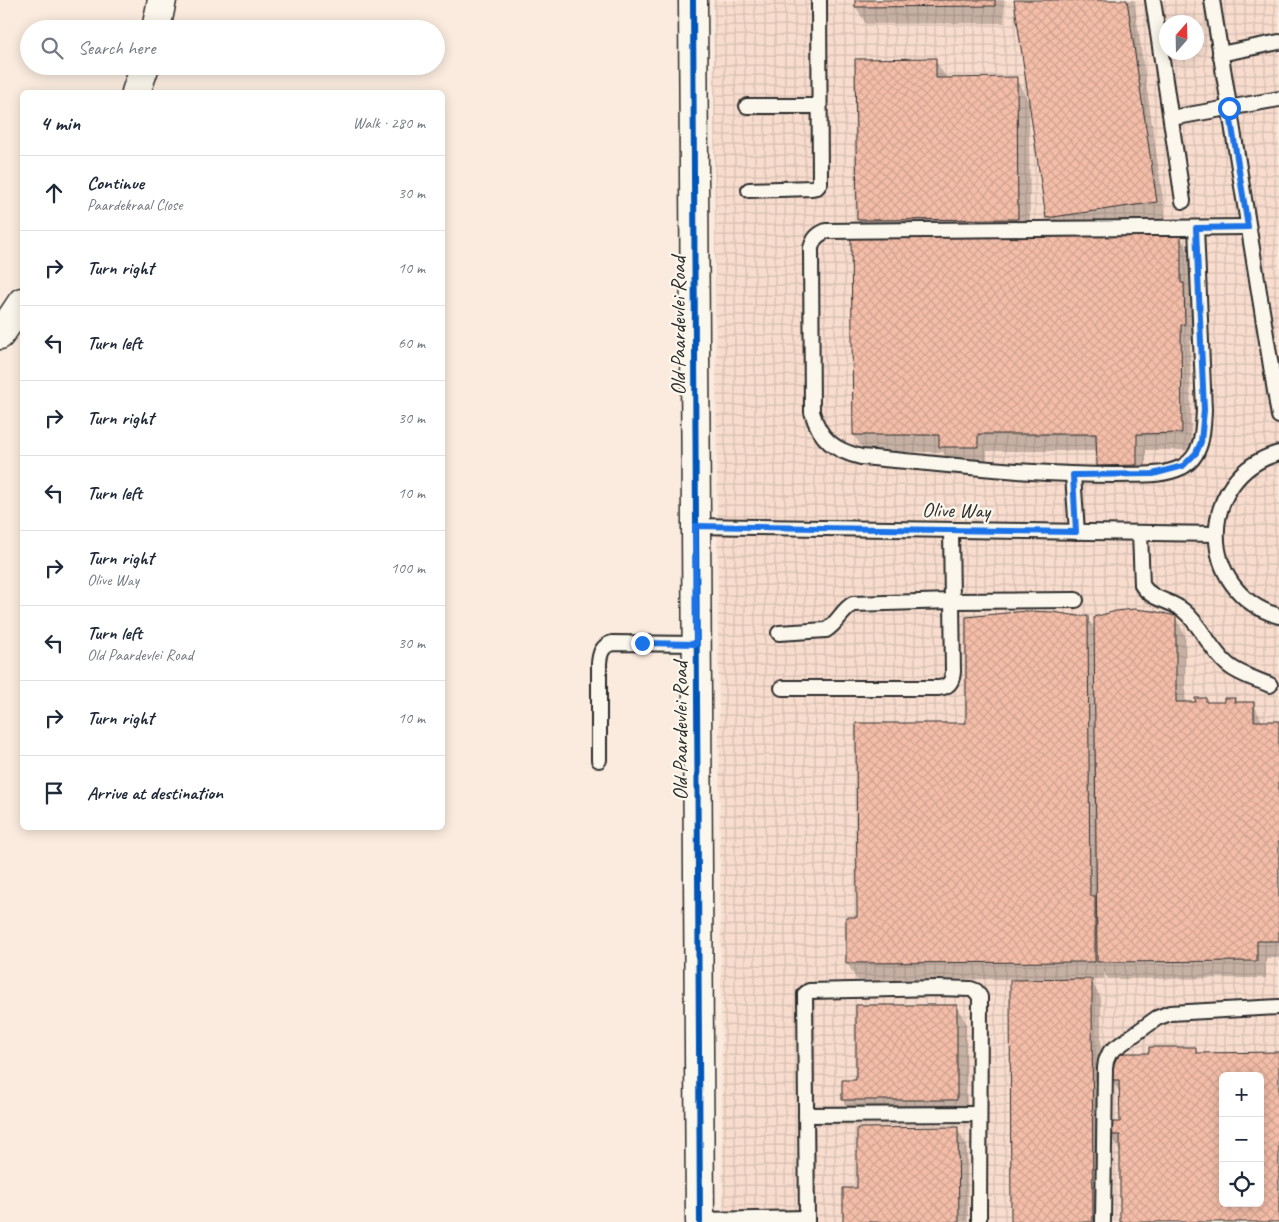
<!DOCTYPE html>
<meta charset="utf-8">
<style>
:root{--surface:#fff;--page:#f2f2f3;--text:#1f2937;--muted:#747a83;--line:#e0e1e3}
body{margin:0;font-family:Caveat,sans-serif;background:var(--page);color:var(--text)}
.controls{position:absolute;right:15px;bottom:15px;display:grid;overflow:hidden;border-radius:8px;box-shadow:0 2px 12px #0003}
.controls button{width:45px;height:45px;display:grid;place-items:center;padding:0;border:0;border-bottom:1px solid var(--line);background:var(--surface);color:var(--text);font:25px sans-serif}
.compass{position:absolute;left:1159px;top:15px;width:45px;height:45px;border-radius:50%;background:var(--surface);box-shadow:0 2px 12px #0003;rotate:20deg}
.stop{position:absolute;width:15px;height:15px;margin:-11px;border:4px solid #1a73e8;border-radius:50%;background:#fff}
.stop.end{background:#1a73e8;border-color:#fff;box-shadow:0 1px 5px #0008}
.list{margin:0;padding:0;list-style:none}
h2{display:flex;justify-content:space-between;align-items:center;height:65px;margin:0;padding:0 20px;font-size:21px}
h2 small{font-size:16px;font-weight:400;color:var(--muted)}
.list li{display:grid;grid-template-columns:32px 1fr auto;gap:15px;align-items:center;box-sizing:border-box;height:75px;padding:0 20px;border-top:1px solid var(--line)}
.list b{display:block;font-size:19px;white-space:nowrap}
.list p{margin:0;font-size:16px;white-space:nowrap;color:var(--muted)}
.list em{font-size:16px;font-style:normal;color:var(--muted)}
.icon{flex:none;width:28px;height:28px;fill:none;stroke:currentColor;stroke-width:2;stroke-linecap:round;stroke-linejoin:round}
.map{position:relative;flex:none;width:1279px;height:1222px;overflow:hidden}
.search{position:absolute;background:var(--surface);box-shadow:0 2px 12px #0003;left:20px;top:20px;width:425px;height:55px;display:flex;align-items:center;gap:12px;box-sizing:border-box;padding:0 18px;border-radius:28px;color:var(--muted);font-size:19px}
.panel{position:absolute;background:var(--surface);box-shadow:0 2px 12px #0003;left:20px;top:90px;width:425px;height:740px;border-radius:8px}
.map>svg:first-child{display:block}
.industrial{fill:url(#industrial-grid);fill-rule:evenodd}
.shadow{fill:#0003;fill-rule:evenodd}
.building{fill:url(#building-cross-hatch);stroke:#2b2b2b;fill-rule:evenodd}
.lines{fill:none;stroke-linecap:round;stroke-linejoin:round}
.lane-casing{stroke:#2b2b2b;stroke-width:18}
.street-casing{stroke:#2b2b2b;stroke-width:31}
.lane{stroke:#fbf7ec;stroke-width:14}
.street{stroke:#fbf7ec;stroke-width:28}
.cycleway-casing{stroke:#fbf7ec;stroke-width:9}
.cycleway{stroke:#0057b8;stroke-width:6}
.route{stroke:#1a73e8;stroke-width:6}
.labels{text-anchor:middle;stroke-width:4.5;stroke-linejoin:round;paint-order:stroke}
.street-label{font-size:21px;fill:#2b2b2b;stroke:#fbf7ec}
</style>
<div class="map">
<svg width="1279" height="1222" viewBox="0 0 1279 1222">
<defs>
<pattern id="industrial-grid" width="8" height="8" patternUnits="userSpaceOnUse" patternTransform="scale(1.25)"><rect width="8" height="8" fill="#f8ddce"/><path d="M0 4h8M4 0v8" fill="none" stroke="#d5beb1"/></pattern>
<pattern id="building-cross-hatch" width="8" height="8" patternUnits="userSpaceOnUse" patternTransform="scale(1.25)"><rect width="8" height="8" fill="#f4bda8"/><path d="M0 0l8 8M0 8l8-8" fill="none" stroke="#d1a391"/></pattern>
</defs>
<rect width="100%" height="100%" fill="#faebde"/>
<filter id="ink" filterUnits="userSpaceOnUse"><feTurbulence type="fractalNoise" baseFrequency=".02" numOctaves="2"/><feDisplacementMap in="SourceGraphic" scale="10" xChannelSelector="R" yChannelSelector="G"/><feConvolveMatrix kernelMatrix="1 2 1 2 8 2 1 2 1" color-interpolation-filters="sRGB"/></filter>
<g filter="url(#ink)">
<!-- industrial -->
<path class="industrial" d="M713,0H1279V1222H723ZM1166,22H1196V52H1166ZM1223,1076H1260V1203H1223Z"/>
<!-- shadow -->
<g class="shadow">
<polygon points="856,0 1004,0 1004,23 866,24 856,7"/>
<path d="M1015,0H1134L1166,219L1061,235L1180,236L1190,253V296L1193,302L1194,341H1190L1191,450H1146V482H1108L1098,465V451H987V463L950,464L943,452H864L854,435L853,238H868L858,220L935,60L947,79H1016L1030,104ZM1029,104H1031L1047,218L1058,236H1030Z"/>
<polygon points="1087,617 1096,632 1175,617 1185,635 1185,703 1197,703 1205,699 1208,703 1225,703 1234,699 1236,703 1253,703 1263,723 1279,722 1279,958 1266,958 1266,978 1108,979 1104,972 1104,979 1090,979 1101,998 1102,1222 1013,1222 1012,979 857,980 847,963 858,919 968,724"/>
<polygon points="957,1006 966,1023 967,1117 853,1117 843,1100 843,1082 857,1082"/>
<path d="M1195,1048L1198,1054H1279V1222H1122L1121,1152H1120L1110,1135L1121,1123V1095L1112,1080L1150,1054ZM1223,1076H1260V1203H1223Z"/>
<polygon points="957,1129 967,1146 968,1222 844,1222"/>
</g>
<!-- building -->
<g class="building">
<polygon points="855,0 995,0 995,6 855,7"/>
<polygon points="1014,0 1127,0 1157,202 1046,218"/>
<polygon points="936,58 936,78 1017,77 1018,219 857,220 855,59"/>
<polygon points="1181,234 1181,283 1184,283 1185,324 1181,325 1182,433 1137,434 1137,465 1097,466 1096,434 978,434 978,447 939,447 939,435 853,435 851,236"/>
<polygon points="1134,609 1153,611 1176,616 1176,702 1196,702 1195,698 1206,698 1206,702 1224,702 1224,698 1235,698 1234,702 1254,702 1254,721 1279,721 1279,941 1257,941 1257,961 1097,962 1094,617 1116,611"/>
<polygon points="1026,611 1053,612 1078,616 1088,616 1090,896 1095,896 1095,962 846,963 846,917 857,917 856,723 966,723 966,617"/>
<polygon points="1092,979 1093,1222 1011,1222 1010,980"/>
<polygon points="856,1005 957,1005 957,1100 842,1100 842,1080 856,1080"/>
<path d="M1149,1047H1196V1053L1279,1052V1222H1120V1135H1109L1108,1122H1120L1119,1080H1110V1057H1119V1053H1149ZM1223,1076H1260V1203H1223Z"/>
<polygon points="958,1127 959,1222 843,1222 843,1188 857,1188 857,1128"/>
</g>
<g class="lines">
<defs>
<g id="lane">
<polyline points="1153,0 1183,201"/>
<polyline points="1212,0 1279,416"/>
<polyline points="1220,54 1279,42"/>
<polyline points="747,106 819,106"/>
<polyline points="1171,118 1279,99"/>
<polyline points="749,190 812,188 817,187 820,183 819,0"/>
<path d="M1196,228L1204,410C1203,430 1203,456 1182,467C1161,477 1137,474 1114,475C1030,475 945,464 861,457C834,450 820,440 812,412L811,248C814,238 817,235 826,231L1248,227"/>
<path d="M1279,453C1196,476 1196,593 1279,616"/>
<polyline points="1073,475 1077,532"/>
<polyline points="695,526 1216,534"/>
<path d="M1140,533L1142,585C1151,600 1171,600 1184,611C1202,626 1210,650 1228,665C1240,675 1256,679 1270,685"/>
<path d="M779,633L826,630C837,624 842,610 853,604L952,601L1076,600"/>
<path d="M782,688H938C949,687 952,682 953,672L951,530"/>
<path d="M599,760V663C600,653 602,646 612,643L696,644"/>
<polyline points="806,1115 979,1114"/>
<polyline points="700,1220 807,1218"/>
<polyline points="807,1222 805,994 809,991 937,988 971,989 976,991 980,997 979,1222"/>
<polyline points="1103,1222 1105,1068 1106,1061 1110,1052 1157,1018 1170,1013 1279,1007"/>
</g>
<g id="street">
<polyline points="693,0 700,1222"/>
<polyline points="156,29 162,0"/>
<polyline points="136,92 145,66"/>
<polyline points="0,335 22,302"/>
</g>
</defs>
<!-- lane casing -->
<use href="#lane" class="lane-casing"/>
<!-- street casing -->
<use href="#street" class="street-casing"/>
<!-- lane -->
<use href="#lane" class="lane"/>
<!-- street -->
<use href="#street" class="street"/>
<defs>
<polyline id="cycleway" points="693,0 700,1222"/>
</defs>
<!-- cycleway casing -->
<use href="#cycleway" class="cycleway-casing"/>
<!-- cycleway -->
<use href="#cycleway" class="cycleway"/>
</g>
</g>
<g class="lines" filter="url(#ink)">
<!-- route -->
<polyline class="route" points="642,643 696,644 695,526 1076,532 1073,475 1153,474 1183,466 1196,453 1201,442 1204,410 1196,228 1248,227 1229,108"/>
</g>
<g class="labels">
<!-- street labels -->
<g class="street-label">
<text transform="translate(678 326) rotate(-90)" y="7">Old Paardevlei Road</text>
<text transform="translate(956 510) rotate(1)" y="7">Olive Way</text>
<text transform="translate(680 731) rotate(-90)" y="7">Old Paardevlei Road</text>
</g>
</g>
</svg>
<div class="controls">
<button>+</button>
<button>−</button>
<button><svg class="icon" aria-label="locate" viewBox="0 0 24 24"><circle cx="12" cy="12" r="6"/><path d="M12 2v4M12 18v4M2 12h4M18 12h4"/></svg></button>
</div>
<svg class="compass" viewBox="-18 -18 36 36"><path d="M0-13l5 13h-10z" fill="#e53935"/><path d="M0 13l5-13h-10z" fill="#747a83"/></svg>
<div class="stop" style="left:1229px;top:108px"></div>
<div class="stop end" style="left:642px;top:643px"></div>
<div class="search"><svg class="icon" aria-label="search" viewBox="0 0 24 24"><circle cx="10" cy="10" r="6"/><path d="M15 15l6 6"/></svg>Search here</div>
<section class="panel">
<h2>4 min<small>Walk · 280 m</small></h2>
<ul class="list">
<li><svg class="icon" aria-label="ahead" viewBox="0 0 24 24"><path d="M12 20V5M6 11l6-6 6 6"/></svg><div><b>Continue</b><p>Paardekraal Close</p></div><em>30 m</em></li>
<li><svg class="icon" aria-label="right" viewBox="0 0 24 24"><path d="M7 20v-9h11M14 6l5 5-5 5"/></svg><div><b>Turn right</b></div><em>10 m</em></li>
<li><svg class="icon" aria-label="left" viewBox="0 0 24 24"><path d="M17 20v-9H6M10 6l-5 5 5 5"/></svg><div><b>Turn left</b></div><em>60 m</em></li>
<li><svg class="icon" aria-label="right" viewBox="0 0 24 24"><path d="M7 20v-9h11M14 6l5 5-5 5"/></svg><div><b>Turn right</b></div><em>30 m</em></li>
<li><svg class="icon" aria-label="left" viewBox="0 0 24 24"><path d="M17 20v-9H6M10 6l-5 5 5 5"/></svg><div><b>Turn left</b></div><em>10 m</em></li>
<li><svg class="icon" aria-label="right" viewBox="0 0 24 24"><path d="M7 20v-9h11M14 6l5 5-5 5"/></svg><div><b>Turn right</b><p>Olive Way</p></div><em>100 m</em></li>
<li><svg class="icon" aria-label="left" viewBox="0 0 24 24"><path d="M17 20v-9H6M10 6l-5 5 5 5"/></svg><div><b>Turn left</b><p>Old Paardevlei Road</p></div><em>30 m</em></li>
<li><svg class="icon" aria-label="right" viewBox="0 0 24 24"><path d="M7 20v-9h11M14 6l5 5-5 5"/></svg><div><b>Turn right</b></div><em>10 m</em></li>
<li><svg class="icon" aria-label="arrive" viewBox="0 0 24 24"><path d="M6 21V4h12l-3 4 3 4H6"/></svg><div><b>Arrive at destination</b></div></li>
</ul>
</section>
</div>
